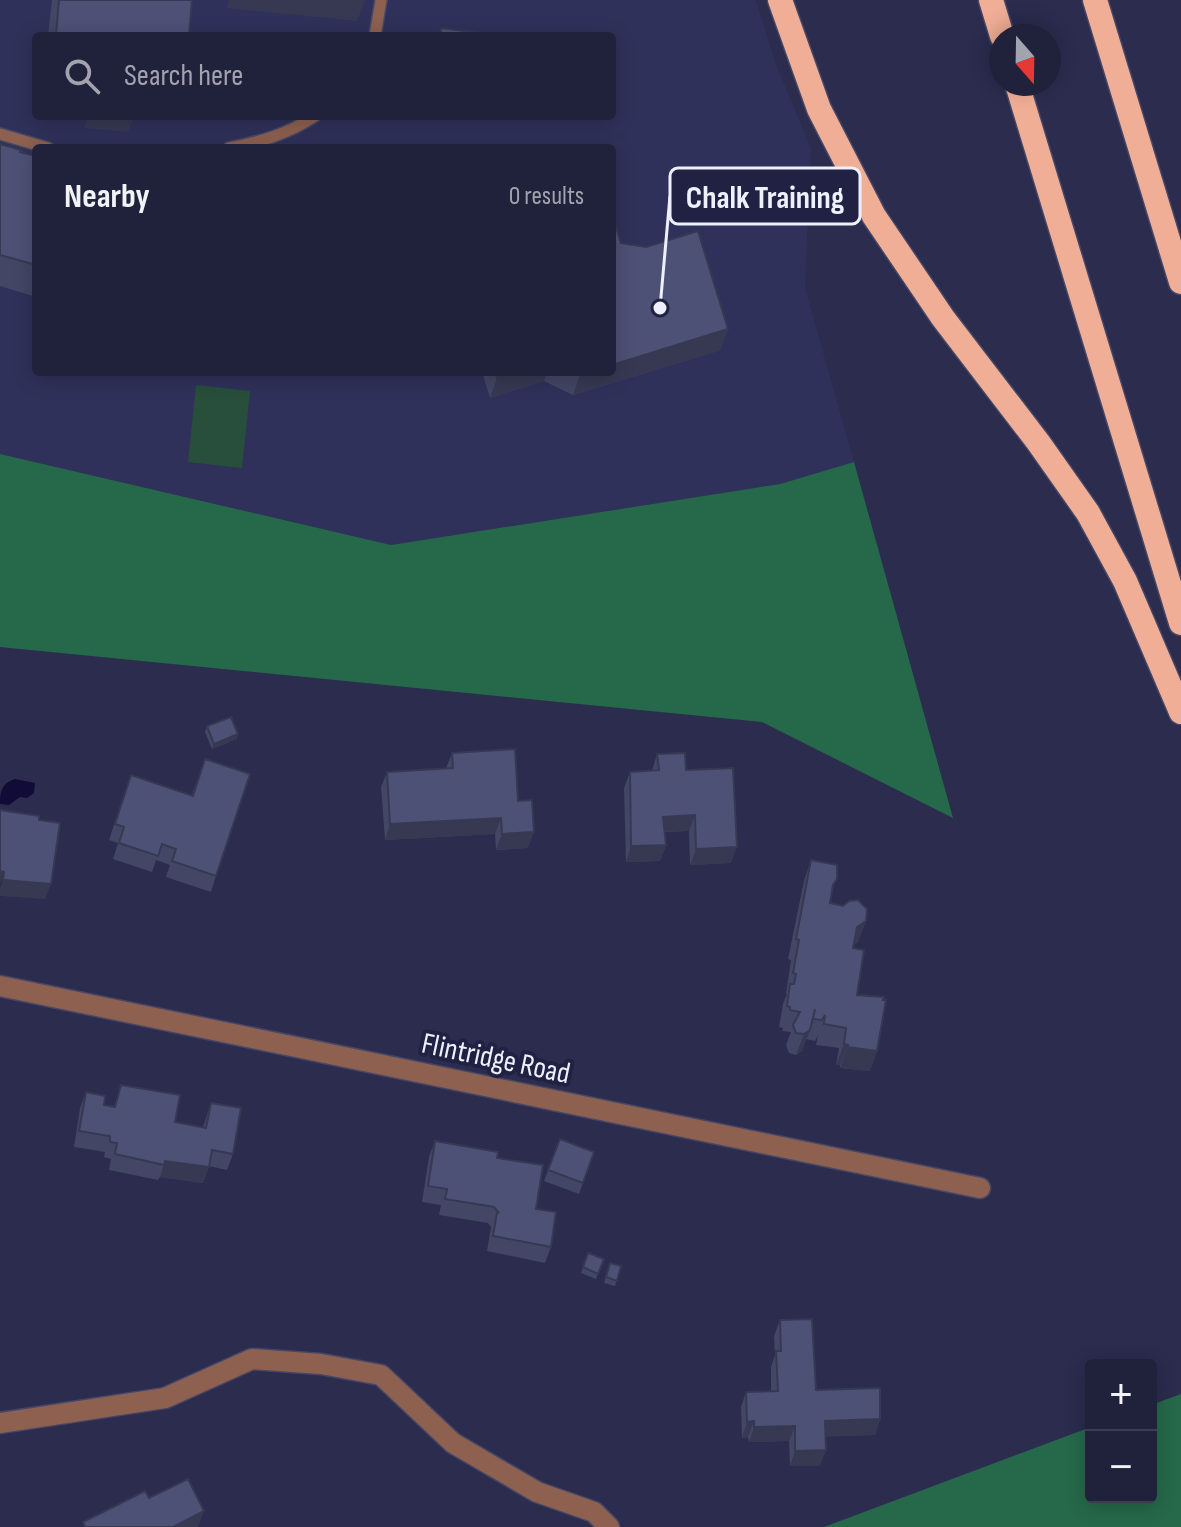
<!DOCTYPE html>
<meta charset="utf-8">
<style>
:root{--surface:#20213a;--page:#282942;--text:#f1f3f6;--muted:#a2a3af;--line:#3d3e54}
body{margin:0;font-family:"Sofia Sans Condensed",sans-serif;background:var(--page);color:var(--text)}
.controls{position:absolute;right:24px;bottom:24px;display:grid;overflow:hidden;border-radius:8px;box-shadow:0 4px 20px #0003}
.controls button{width:72px;height:72px;display:grid;place-items:center;padding:0;border:0;border-bottom:2px solid var(--line);background:var(--surface);color:var(--text);font:40px sans-serif}
.compass{position:absolute;left:989px;top:24px;width:72px;height:72px;border-radius:50%;background:var(--surface);box-shadow:0 4px 20px #0003;rotate:160deg}
.list{margin:0;padding:0;list-style:none}
h2{display:flex;justify-content:space-between;align-items:center;height:104px;margin:0;padding:0 32px;font-size:34px}
h2 small{font-size:26px;font-weight:400;color:var(--muted)}
.icon{flex:none;width:44px;height:44px;fill:none;stroke:currentColor;stroke-width:2;stroke-linecap:round;stroke-linejoin:round}
.map{position:relative;flex:none;width:1181px;height:1527px;overflow:hidden}
.search{position:absolute;background:var(--surface);box-shadow:0 4px 20px #0003;left:32px;top:32px;width:584px;height:88px;display:flex;align-items:center;gap:20px;box-sizing:border-box;padding:0 28px;border-radius:8px;color:var(--muted);font-size:30px}
.panel{position:absolute;background:var(--surface);box-shadow:0 4px 20px #0003;left:32px;top:144px;width:584px;height:232px;border-radius:8px}
.map>svg:first-child{display:block}
.built{fill:#30315a;fill-rule:evenodd}
.green{fill:#274f3b}
.forest{fill:#26684a}
.water{fill:#110b38}
.lines{fill:none;stroke-linecap:round;stroke-linejoin:round}
.lane-casing{stroke:#464766;stroke-width:14}
.street-casing{stroke:#464766;stroke-width:23}
.highway-casing{stroke:#464766;stroke-width:27}
.lane{stroke:#8d6050;stroke-width:11}
.street{stroke:#8d6050;stroke-width:20}
.highway{stroke:#f1ae96;stroke-width:24}
.wall{fill:#434665}
.shaded-wall{fill:#373953}
.building{fill:#4e5176;stroke:#373953;stroke-width:2}
.labels{text-anchor:middle;stroke-width:8;stroke-linejoin:round;paint-order:stroke}
.street-label{font-size:30px;fill:#eef0fd;stroke:#212243}
.leader{fill:none;stroke:#eef0fd;stroke-width:3}
.callout-dot{fill:#eef0fd;stroke:#212243;stroke-width:3}
.callout{fill:#212243;stroke:#eef0fd;stroke-width:3}
.callout-label{font-size:32px;text-anchor:middle;font-weight:bold;fill:#eef0fd}
</style>
<div class="map">
<svg width="1181" height="1527" viewBox="0 0 1181 1527">
<rect width="100%" height="100%" fill="#2b2c4e"/>
<!-- built -->
<path class="built" d="M0,0H756L775,62L811,148L805,288L854,462L780,484L391,545L0,454ZM36,36H612V116H36ZM36,148H612V372H36Z"/>
<!-- green -->
<polygon class="green" points="196,385 250,391 242,468 188,462"/>
<!-- forest -->
<g class="forest">
<polygon points="0,454 391,545 780,484 854,462 953,818 762,722 0,647"/>
<polygon points="1181,1394 1181,1527 824,1527 1091,1427 1091,1497 1151,1497 1151,1405"/>
</g>
<!-- water -->
<path class="water" d="M15,779L35,783L34,793L27,798L20,797L9,805L0,804C0,791 2,783 15,779Z"/>
<g class="lines">
<defs>
<g id="lane">
<polyline points="375,36 381,0"/>
<polyline points="0,134 48,148"/>
<path d="M229,148C260,142 288,134 315,116"/>
</g>
<g id="street">
<polyline points="0,986 980,1188"/>
<polyline points="0,1423 165,1398 252,1359 321,1364 381,1375 453,1443 537,1492 594,1512 609,1527"/>
</g>
<g id="highway">
<polyline points="780,0 819,109 874,216 943,318 1038,442 1088,513 1125,581 1181,712"/>
<polyline points="991,0 1002,36"/>
<polyline points="1095,0 1181,282"/>
<polyline points="1017,84 1181,623"/>
</g>
</defs>
<!-- lane casing -->
<use href="#lane" class="lane-casing"/>
<!-- street casing -->
<use href="#street" class="street-casing"/>
<!-- highway casing -->
<use href="#highway" class="highway-casing"/>
<!-- lane -->
<use href="#lane" class="lane"/>
<!-- street -->
<use href="#street" class="street"/>
<!-- highway -->
<use href="#highway" class="highway"/>
</g>
<!-- wall -->
<g class="wall">
<polygon points="52,0 192,0 189,36 48,36"/>
<polygon points="0,144 36,156 36,297 0,286"/>
<polygon points="621,243 721,350 573,395 544,381 490,398 482,372 612,372"/>
<polygon points="207,726 237,739 212,749 205,732"/>
<polygon points="452,753 518,801 528,848 496,850 495,834 385,840 381,787 387,772 446,768"/>
<polygon points="657,754 686,770 731,863 690,865 689,831 665,832 666,845 660,861 626,862 624,788 630,772 652,771"/>
<polygon points="205,759 216,876 211,892 166,877 170,865 156,860 152,872 113,859 118,843 109,840 125,791 192,795"/>
<polygon points="811,860 831,895 830,903 866,921 858,941 854,945 853,948 857,995 877,1051 870,1071 840,1068 840,1065 836,1065 839,1048 816,1045 818,1035 815,1041 806,1039 802,1051 796,1055 789,1053 786,1045 791,1032 782,1031 783,1028 779,1027 783,1004 787,994 786,994 791,960 788,959 804,881"/>
<polygon points="121,1085 175,1122 203,1127 211,1103 233,1154 227,1170 209,1166 203,1183 160,1177 158,1180 109,1170 111,1159 104,1157 105,1152 74,1147 80,1108 86,1092 104,1105 114,1107"/>
<polygon points="560,1139 594,1152 579,1194 544,1181"/>
<polygon points="435,1141 497,1158 536,1209 551,1247 545,1263 487,1251 491,1227 488,1223 439,1215 441,1205 422,1202 429,1157"/>
<polygon points="588,1253 604,1259 596,1279 581,1273"/>
<polygon points="610,1263 621,1266 615,1286 604,1283"/>
<polygon points="780,1320 816,1390 880,1419 875,1435 825,1436 820,1466 790,1466 789,1441 749,1442 748,1437 742,1438 741,1407 746,1392 771,1391 771,1367 775,1355 774,1336"/>
</g>
<!-- shaded-wall -->
<g class="shaded-wall">
<polygon points="229,0 365,0 357,21 227,8"/>
<polygon points="88,116 134,116 128,132 84,128"/>
<polygon points="728,329 721,350 573,395 580,375 589,372 612,372 612,365"/>
<polygon points="515,372 547,372 544,381 490,398 497,378"/>
<polygon points="238,734 237,739 212,749 214,744"/>
<polygon points="695,815 689,831 658,832 663,817"/>
<polygon points="501,818 495,834 385,840 390,824"/>
<polygon points="534,832 528,848 496,850 502,834"/>
<polygon points="666,845 660,861 626,862 631,846"/>
<polygon points="737,847 731,863 690,865 696,849"/>
<polygon points="0,871 4,872 0,884"/>
<polygon points="3,880 51,884 45,899 0,896 0,889"/>
<polygon points="866,921 858,941 849,948 857,927"/>
<polygon points="810,1030 802,1051 796,1055 804,1034"/>
<polygon points="844,1044 848,1045 840,1065 836,1065"/>
<polygon points="847,1047 877,1051 870,1071 840,1068"/>
<polygon points="165,1161 209,1167 203,1183 160,1177"/>
<polygon points="880,1419 875,1435 819,1437 825,1421"/>
<polygon points="754,1421 748,1437 742,1438 747,1422"/>
<polygon points="795,1426 789,1441 749,1442 754,1427"/>
<polygon points="826,1450 820,1466 790,1466 795,1451"/>
<polygon points="204,1511 198,1527 173,1527"/>
</g>
<!-- building -->
<g class="building">
<polygon points="59,0 192,0 189,36 56,36"/>
<polygon points="441,28 506,36 440,36"/>
<polygon points="0,144 21,150 20,152 36,156 36,265 0,255"/>
<polygon points="612,214 621,243 646,247 698,231 728,329 612,365"/>
<polygon points="496,372 515,372 497,378"/>
<polygon points="231,717 238,734 214,744 207,726"/>
<polygon points="515,749 518,801 532,800 534,832 502,834 501,818 390,824 387,772 453,768 452,753"/>
<polygon points="685,753 686,770 733,768 737,847 696,849 695,815 663,817 666,845 631,846 630,772 659,770 657,754"/>
<polygon points="205,759 250,774 216,876 172,861 176,849 162,844 158,856 119,843 124,827 115,824 131,775 193,796"/>
<polygon points="0,810 39,816 39,820 60,823 51,884 3,880 4,872 0,871"/>
<polygon points="811,860 837,865 837,879 833,885 830,903 843,906 849,901 858,900 867,909 866,921 857,927 853,948 864,950 857,995 884,997 883,1000 886,1000 877,1051 847,1047 848,1045 844,1044 846,1028 824,1024 825,1015 822,1020 813,1019 815,1009 810,1030 804,1034 796,1033 793,1025 800,1012 790,1010 790,1007 787,1006 790,984 794,984 796,974 793,973 799,940 796,939"/>
<polygon points="121,1085 180,1095 175,1122 206,1128 211,1103 241,1108 233,1154 212,1150 209,1167 165,1161 164,1165 115,1154 117,1143 110,1142 110,1136 79,1131 86,1092 105,1096 104,1105 115,1107"/>
<polygon points="560,1139 594,1152 583,1183 548,1170"/>
<polygon points="435,1141 498,1152 497,1158 543,1165 536,1209 556,1212 551,1247 493,1236 497,1212 499,1213 494,1207 445,1199 447,1189 428,1186"/>
<polygon points="588,1253 604,1259 598,1274 583,1267"/>
<polygon points="610,1263 621,1266 617,1281 606,1277"/>
<polygon points="812,1319 816,1390 880,1388 880,1419 825,1421 826,1450 795,1451 795,1426 754,1427 754,1421 747,1422 746,1392 778,1391 776,1351 781,1351 780,1320"/>
<polygon points="188,1479 204,1511 173,1527 85,1527 83,1522 145,1491 149,1498"/>
</g>
<g class="labels">
<!-- street labels -->
<g class="street-label">
<text transform="translate(496 1058) rotate(12)" y="10">Flintridge Road</text>
</g>
</g>
<!-- callouts -->
<path class="leader" d="M660 308L670 196"/>
<circle class="callout-dot" cx="660" cy="308" r="8"/>
<rect class="callout" x="670" y="168" width="190" height="56" rx="8"/>
<g class="callout-label">
<text x="765" y="208">Chalk Training</text>
</g>
</svg>
<div class="controls">
<button>+</button>
<button>−</button>
</div>
<svg class="compass" viewBox="-18 -18 36 36"><path d="M0-13l5 13h-10z" fill="#e53935"/><path d="M0 13l5-13h-10z" fill="#a2a3af"/></svg>
<div class="search"><svg class="icon" aria-label="search" viewBox="0 0 24 24"><circle cx="10" cy="10" r="6"/><path d="M15 15l6 6"/></svg>Search here</div>
<section class="panel">
<h2>Nearby<small>0 results</small></h2>
<ul class="list">
</ul>
</section>
</div>
